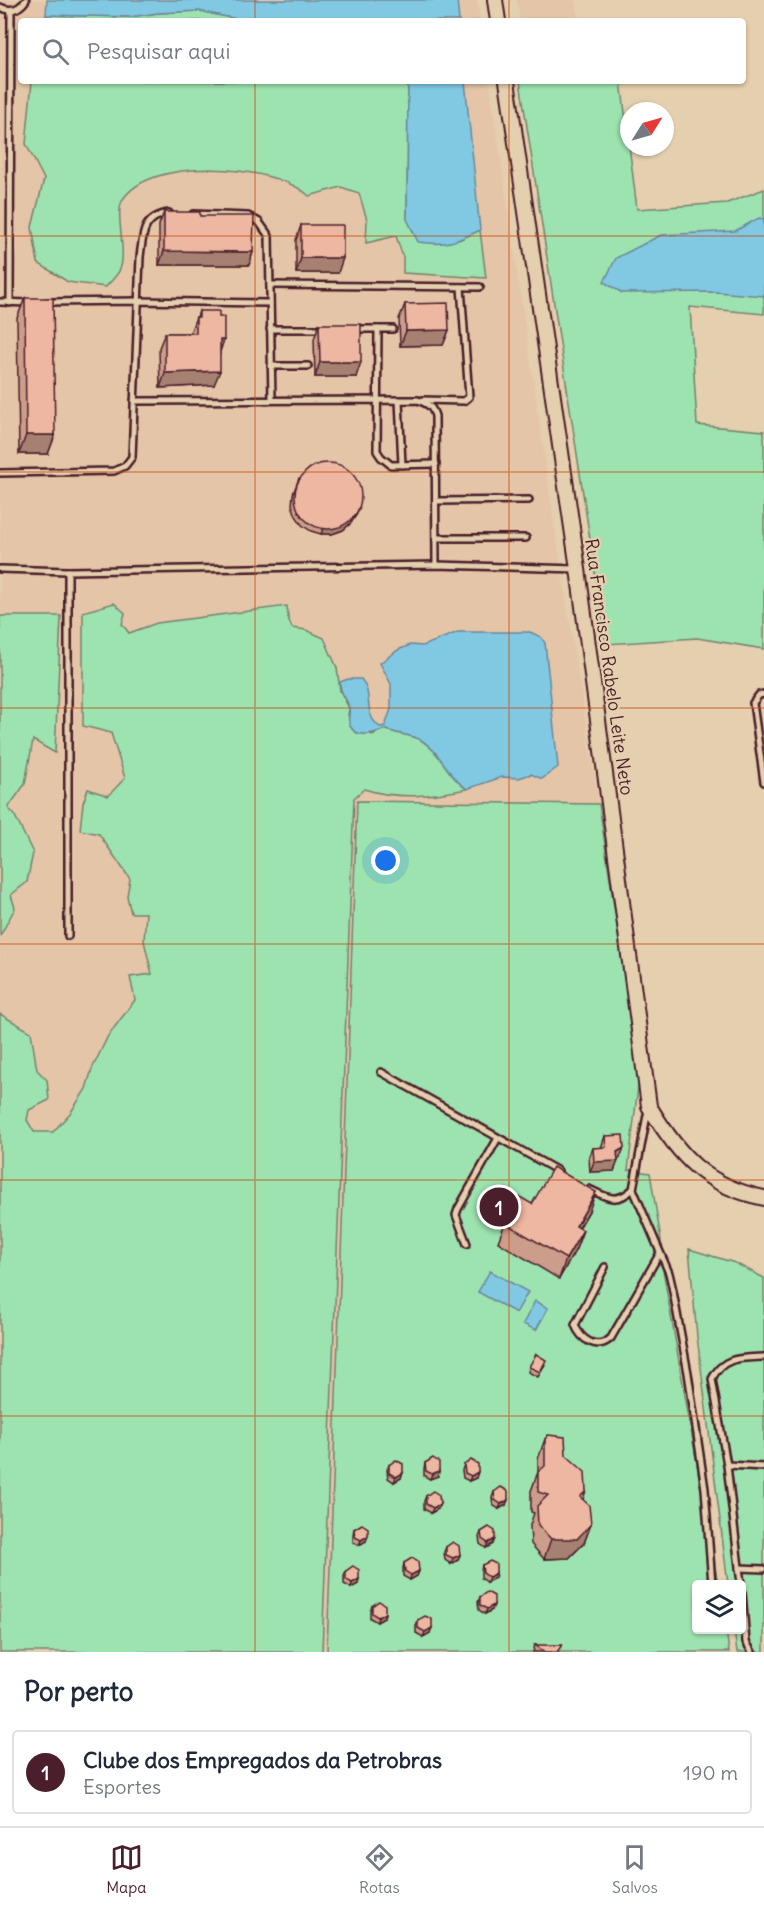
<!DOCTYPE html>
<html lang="pt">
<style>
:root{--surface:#fff;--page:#f2f2f3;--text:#1f2937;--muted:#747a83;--line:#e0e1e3;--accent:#4a1f2b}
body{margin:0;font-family:Delius,sans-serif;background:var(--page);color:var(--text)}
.controls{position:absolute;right:18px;bottom:18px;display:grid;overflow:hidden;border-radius:6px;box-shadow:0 2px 4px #0004}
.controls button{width:54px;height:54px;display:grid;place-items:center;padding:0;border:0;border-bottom:2px solid var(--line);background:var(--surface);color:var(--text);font:30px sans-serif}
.compass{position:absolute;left:620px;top:102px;width:54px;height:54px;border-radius:50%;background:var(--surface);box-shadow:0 2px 4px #0004;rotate:53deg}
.you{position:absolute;left:386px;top:861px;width:21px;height:21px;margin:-15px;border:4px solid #fff;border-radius:50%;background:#1a73e8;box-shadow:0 0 0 9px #1a73e833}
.badge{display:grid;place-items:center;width:39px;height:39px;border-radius:50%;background:var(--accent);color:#fff;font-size:20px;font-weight:700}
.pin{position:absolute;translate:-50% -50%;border:3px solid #fff;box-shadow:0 2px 6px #0006}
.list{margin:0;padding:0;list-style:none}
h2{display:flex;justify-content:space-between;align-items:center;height:78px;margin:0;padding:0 24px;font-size:26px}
h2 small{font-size:20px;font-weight:400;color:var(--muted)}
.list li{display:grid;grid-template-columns:39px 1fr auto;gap:18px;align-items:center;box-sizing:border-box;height:84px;margin:0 12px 12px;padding:0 12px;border:2px solid var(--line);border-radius:6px}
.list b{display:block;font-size:22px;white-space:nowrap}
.list p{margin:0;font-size:20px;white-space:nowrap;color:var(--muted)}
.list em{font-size:20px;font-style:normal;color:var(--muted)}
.icon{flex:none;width:33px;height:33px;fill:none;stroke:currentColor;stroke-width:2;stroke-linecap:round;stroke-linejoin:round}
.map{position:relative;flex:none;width:764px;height:1652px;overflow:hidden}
.search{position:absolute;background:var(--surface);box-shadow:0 2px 4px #0004;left:18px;right:18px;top:18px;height:66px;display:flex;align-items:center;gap:15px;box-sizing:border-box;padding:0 21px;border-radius:6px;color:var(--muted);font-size:22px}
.sheet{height:174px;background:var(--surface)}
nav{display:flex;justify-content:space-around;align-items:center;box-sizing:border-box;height:84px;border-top:2px solid var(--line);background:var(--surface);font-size:16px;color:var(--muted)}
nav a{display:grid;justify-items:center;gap:3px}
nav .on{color:var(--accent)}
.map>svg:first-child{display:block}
.built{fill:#e4c5a7}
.green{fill:#9de3b0;stroke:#74816e;stroke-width:1.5}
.water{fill:#81c9e2;stroke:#6b8599;stroke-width:1.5}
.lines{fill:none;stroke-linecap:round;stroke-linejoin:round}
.service-casing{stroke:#4a1f2b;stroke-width:10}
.tertiary-casing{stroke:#4a1f2b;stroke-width:18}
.service{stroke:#e4cfae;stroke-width:5}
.tertiary{stroke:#e4cfae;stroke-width:14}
.wall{fill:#cc9d8a;stroke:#4a1f2b;stroke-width:1.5}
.shaded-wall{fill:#a68071;stroke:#4a1f2b;stroke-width:1.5}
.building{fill:#edb7a1;stroke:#4a1f2b;stroke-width:1.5}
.grid{fill:none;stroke:#c84d12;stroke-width:1.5;stroke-opacity:0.55}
.labels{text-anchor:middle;stroke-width:4.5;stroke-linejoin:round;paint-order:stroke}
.street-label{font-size:18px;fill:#4a1f2b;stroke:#e4cfae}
</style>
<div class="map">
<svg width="764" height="1652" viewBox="0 0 764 1652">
<rect width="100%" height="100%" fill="#e4cfae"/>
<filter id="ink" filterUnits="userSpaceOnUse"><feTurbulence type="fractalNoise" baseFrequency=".0167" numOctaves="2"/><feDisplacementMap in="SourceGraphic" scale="12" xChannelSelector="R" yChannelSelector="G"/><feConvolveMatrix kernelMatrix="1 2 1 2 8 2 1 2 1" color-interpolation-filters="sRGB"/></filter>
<g filter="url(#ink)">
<!-- built -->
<g class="built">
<polygon points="0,0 477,0 480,21 21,21 21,81 489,81 561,569 599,804 357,801 327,1652 0,1652"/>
<polygon points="517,0 575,0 578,18 566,21 520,21"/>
</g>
<!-- green -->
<g class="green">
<polygon points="199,11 246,21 44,21 46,15 130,17 158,13"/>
<path d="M32,81H408L407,219L459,240L480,230L486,278L403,273V257L396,236L366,243L367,220L359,193L341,187L309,196C275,164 148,155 122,201C115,214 127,253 120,269C118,275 110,282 106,287L68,282L38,263L32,227L44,179L26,144Z"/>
<polygon points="520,81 621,81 637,209 727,203 764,189 764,314 690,307 697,425 764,431 764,649 697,638 606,644"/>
<path d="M114,603L125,613L122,624L129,633L157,623L287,606L288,618L292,628L306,630L324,638L337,668L340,691L349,708L348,716L372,735L385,729C396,734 413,735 421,740C441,752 447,776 467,789C432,796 398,800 364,789L354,798L322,1652H0V1014L31,1032L37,1070L47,1080L49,1100L29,1110L27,1120L34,1132H53L71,1112L86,1089L92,1069L108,1036L135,1000L130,977L152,974L144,941L146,913H131L127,896L130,879L99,834L80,830L83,803L88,789L108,796L125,778L111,733L83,726V612Z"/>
<polygon points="0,616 61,616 55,753 33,740 25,784 8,808 14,814 33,853 27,882 11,895 15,908 0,936"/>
<polygon points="357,801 599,804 639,1078 628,1170 650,1173 661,1240 660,1253 718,1584 696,1584 696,1630 726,1630 729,1652 327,1652"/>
<polygon points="689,1249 735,1263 764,1278 764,1652 737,1652 734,1630 742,1630 742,1584 728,1584 697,1336"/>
</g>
<!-- water -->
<g class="water">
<polygon points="47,0 457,0 459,21 246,21 199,11 158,13 130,17 46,15"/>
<path d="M408,81H465L480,230C455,242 447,246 418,242L407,219Z"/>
<polygon points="759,218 764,219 764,296 716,292 622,293 604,282 616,258 661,235 735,231"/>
<path d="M458,632H530L541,637L545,643L558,767L542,779L531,774L519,778L502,777L467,789C447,776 441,752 421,740C412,734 396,735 385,729C373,734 354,740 349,723C348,718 350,713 349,708C348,698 340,697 340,682L348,679H361C374,693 362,715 380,727L385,726L391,709V684L380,663L398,650L410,645L423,646Z"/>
<polygon points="490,1271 528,1292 516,1313 478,1292"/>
<polygon points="535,1301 548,1308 536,1330 523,1324"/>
</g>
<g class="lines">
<defs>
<g id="service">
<path d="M0,7C10,12 19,10 26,0"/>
<polyline points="193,214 248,216 259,222 269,236 272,400"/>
<polyline points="270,285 480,287"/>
<polyline points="0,302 29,303"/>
<polyline points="47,302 137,301 270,303"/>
<polyline points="10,303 11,10"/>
<polyline points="270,329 323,329"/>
<polyline points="356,329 393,329"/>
<polyline points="378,329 377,451 381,457 391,465 436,464"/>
<polyline points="271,366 308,366"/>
<polyline points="399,400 402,465"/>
<polyline points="423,400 464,401 469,397 461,287"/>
<path d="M134,401L418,400C428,404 432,406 435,416L436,565"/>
<path d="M0,473L114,471L125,466L132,457L140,257C143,235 142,217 169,213"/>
<polyline points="436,501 529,500"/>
<polyline points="436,538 526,538"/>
<polyline points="0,569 68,571 436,565 577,569"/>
<polyline points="764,694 759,695 753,703 764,782"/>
<polyline points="68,936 68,571"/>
<polyline points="381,1072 558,1171"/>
<path d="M589,1189C607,1198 617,1204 633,1189L648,1110"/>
<polyline points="633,1189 669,1273 672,1286 688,1373 705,1489 712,1584"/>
<polyline points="467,1244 456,1215 458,1209 498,1138"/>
<path d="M605,1267L575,1325C581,1340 597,1351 611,1338L660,1253"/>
<polyline points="727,1465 764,1467"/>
<polyline points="739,1568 764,1569"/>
<path d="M741,1584L727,1465L712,1379C723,1356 742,1358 764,1357"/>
<polyline points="742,1593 746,1642 752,1652"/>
</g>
<g id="tertiary">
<polyline points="495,0 498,21"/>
<path d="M507,81L578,569L649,1106C679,1156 705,1186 764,1198"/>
</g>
</defs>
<!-- service casing -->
<use href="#service" class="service-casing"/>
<!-- tertiary casing -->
<use href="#tertiary" class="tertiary-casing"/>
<!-- service -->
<use href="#service" class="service"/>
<!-- tertiary -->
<use href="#tertiary" class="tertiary"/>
</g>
<!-- wall -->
<g class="wall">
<polygon points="164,212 200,216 253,252 249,265 159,265 159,225"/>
<polygon points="301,225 338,273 296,273 296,240"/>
<polygon points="25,298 55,435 48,454 19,454 17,318"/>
<polygon points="405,304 449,330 443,345 400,346 399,319"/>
<polygon points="199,311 220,353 214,385 160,388 159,348 165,333 190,333 196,317 197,317"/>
<polygon points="319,324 356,377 315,377 314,339"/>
<polygon points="299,478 357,514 351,523 343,530 332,534 321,534 311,531 302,525 296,516 292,505 293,494"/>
<polygon points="605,1136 620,1158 618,1160 614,1171 590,1172 589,1158 593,1148 601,1148"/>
<polygon points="532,1204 589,1211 579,1228 583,1230 576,1249 559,1279 498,1242 505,1223"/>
<polygon points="545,1365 538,1377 528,1372 529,1367"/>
<polygon points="545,1439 566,1455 586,1491 583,1499 591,1524 584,1543 569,1558 544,1559 531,1544 530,1525 534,1513 531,1512 531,1491 538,1472 538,1459"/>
<polygon points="425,1463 439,1471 438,1476 430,1479 424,1476 424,1468"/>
<polygon points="389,1465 401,1478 394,1482 388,1478 387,1470"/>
<polygon points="464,1465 476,1478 469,1481 463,1478 462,1470"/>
<polygon points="494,1492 506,1505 499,1509 493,1505 492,1498"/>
<polygon points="426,1496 438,1509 431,1513 424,1509 424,1501"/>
<polygon points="354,1529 366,1541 359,1545 353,1542 353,1534"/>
<polygon points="481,1532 493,1544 486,1548 480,1544 479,1537"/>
<polygon points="446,1547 458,1560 451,1564 445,1560 444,1552"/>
<polygon points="404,1563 419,1571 417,1576 410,1580 403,1576 403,1568"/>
<polygon points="482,1565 496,1573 495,1578 487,1582 481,1578 481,1570"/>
<polygon points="346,1571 358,1584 351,1588 344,1584 344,1576"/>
<polygon points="480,1597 492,1610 485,1614 479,1610 478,1602"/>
<polygon points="372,1606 384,1618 377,1622 370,1618 370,1611"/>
<polygon points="418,1620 430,1633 423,1637 416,1633 416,1626"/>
<polygon points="535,1645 560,1652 533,1652"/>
</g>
<!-- shaded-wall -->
<g class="shaded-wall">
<polygon points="164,251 253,252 249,265 159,265"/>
<polygon points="301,258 343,258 338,273 296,273"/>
<polygon points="449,330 443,345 400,346 406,331"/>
<polygon points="220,340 224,340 219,355"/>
<polygon points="320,362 361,362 356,377 315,377"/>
<polygon points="220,371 214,385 160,388 165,373"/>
<polygon points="26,435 55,435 48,454 19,454"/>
<polygon points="359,509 351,523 343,530 332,534 321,534 323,529"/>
<polygon points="624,1148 620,1158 616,1161 618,1161 614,1171 590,1172 594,1162 617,1152"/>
<polygon points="596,1192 589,1211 569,1245 576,1226"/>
<polygon points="583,1230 576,1249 559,1279 566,1259"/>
<polygon points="439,1471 438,1476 430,1479 432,1474"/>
<polygon points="478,1472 476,1478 469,1481 471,1476"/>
<polygon points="403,1473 401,1478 394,1482 396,1477"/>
<polygon points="508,1500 506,1505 499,1509 501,1504"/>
<polygon points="440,1504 438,1509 431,1513 433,1508"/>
<polygon points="591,1524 584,1543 569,1558 544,1559 551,1539"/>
<polygon points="368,1536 366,1541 359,1545 361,1540"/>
<polygon points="495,1539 493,1544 486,1548 488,1543"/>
<polygon points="460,1555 458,1560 451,1564 453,1558"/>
<polygon points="419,1571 417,1576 410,1580 411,1575"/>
<polygon points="496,1573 495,1578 487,1582 489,1577"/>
<polygon points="359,1579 358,1584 351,1588 352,1583"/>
<polygon points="494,1605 492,1610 485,1614 487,1609"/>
<polygon points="385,1613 384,1618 377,1622 378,1617"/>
<polygon points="432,1628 430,1633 423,1637 425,1632"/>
</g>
<!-- building -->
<g class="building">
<polygon points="164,212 200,212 200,216 254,216 253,252 164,251"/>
<rect x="301" y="225" width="42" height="33"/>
<polygon points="25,298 53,298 55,435 26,435"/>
<polygon points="448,303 449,330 406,331 405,304"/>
<polygon points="199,311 219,311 219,317 224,317 224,340 220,340 220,371 165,373 165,333 196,333 196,317 199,317"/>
<polygon points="319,324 361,324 361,362 320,362"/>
<circle cx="328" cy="496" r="33"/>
<polygon points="623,1135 624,1148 617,1152 618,1161 594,1162 593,1148 606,1147 605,1136"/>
<polygon points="553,1167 596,1192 576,1226 583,1230 566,1259 505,1223 520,1197 532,1204"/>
<polygon points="536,1354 546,1360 540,1372 529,1367"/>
<polygon points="548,1435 565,1437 566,1455 585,1472 586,1491 580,1497 589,1505 591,1524 577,1539 551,1539 538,1525 537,1506 548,1495 538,1492 538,1472 545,1466 545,1439"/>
<polygon points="433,1458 439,1462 439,1471 432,1474 426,1471 425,1463"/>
<polygon points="396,1460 403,1464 403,1473 396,1477 389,1473 389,1465"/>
<polygon points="471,1460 478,1464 478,1472 471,1476 465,1473 464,1465"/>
<polygon points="501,1487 508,1491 508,1500 501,1504 495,1500 494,1492"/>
<polygon points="433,1491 439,1495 440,1504 433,1508 426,1504 426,1496"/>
<polygon points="362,1524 368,1528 368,1536 361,1540 355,1537 354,1529"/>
<polygon points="489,1527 495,1531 495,1539 488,1543 482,1539 481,1532"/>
<polygon points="453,1542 459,1546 460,1555 453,1558 446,1555 446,1547"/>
<polygon points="412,1558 418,1562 419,1571 411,1575 405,1571 404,1563"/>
<polygon points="490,1561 496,1564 496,1573 489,1577 483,1573 482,1565"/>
<polygon points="353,1566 359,1570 359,1579 352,1583 346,1579 346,1571"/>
<polygon points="487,1592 494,1596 494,1605 487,1609 480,1605 480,1597"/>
<polygon points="379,1601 385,1605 385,1613 378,1617 372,1613 372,1606"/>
<polygon points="425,1616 432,1619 432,1628 425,1632 418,1628 418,1620"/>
<polygon points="535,1645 562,1645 557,1652 545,1652"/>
</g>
</g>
<!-- grid -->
<path class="grid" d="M255,0V21M509,0V21M255,81V1652M509,81V1652M0,236H764M0,472H764M0,708H764M0,944H764M0,1180H764M0,1416H764"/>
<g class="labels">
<!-- street labels -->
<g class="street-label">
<text transform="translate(609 667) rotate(82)" y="6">Rua Francisco Rabelo Leite Neto</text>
</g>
</g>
</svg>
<div class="controls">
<button><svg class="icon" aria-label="layers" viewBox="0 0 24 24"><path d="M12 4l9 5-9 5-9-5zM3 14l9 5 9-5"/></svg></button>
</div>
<svg class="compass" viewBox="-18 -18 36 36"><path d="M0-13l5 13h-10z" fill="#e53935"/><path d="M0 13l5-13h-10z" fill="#747a83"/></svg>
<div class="you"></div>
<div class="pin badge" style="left:499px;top:1207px">1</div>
<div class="search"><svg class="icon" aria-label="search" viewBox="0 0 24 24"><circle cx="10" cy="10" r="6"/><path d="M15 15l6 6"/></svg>Pesquisar aqui</div>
</div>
<section class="sheet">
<h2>Por perto<small></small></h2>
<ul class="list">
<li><span class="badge">1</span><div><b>Clube dos Empregados da Petrobras</b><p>Esportes</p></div><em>190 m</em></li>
</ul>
</section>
<nav>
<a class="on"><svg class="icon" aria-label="map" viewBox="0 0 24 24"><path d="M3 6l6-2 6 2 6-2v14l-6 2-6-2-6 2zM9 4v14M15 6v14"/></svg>Mapa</a>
<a><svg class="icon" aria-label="directions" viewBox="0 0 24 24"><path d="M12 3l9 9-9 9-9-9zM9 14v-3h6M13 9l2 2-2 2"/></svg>Rotas</a>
<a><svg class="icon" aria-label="saved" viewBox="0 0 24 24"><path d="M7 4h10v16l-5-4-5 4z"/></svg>Salvos</a>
</nav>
